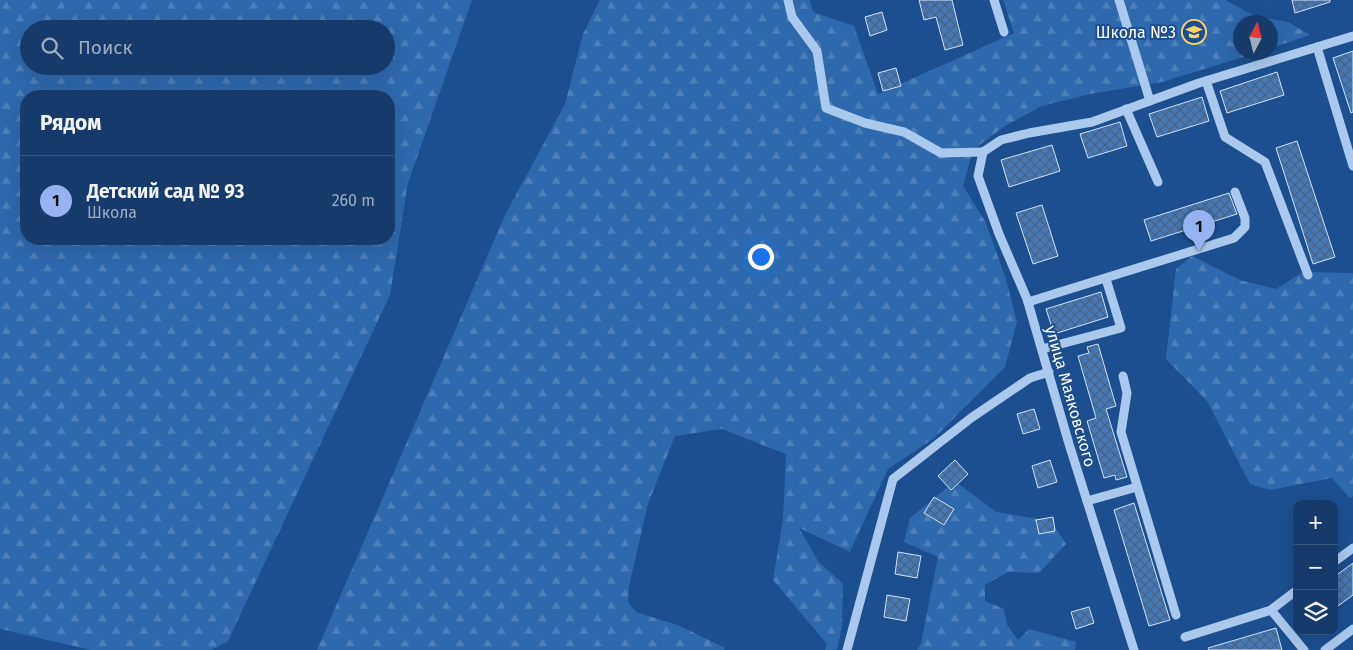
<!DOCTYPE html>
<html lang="ru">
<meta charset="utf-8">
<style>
:root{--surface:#143b6b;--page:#1d4271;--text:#f1f3f6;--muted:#9dadc1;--line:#33557e;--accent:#95b2f1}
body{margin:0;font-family:"Fira Sans",sans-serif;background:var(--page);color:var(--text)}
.controls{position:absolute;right:15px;bottom:15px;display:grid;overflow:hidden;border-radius:10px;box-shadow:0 5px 20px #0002}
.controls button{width:45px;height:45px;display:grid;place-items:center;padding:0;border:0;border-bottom:1px solid var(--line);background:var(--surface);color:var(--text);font:25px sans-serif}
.compass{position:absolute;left:1233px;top:15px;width:45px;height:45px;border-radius:50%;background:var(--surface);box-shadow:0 5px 20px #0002;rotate:7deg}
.you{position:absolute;left:760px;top:256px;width:18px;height:18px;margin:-12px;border:4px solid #fff;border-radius:50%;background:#1a73e8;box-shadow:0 0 0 8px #1a73e833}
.badge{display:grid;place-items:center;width:32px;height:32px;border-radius:50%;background:var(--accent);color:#111;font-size:16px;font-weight:700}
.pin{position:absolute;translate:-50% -41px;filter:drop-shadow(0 1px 2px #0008)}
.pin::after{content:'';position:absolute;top:26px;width:18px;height:15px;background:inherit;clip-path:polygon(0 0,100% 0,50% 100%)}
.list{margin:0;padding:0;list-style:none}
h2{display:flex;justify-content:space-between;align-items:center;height:65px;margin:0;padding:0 20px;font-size:21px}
h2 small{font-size:16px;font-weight:400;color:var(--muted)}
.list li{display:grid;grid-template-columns:32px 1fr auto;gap:15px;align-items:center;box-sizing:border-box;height:90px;padding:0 20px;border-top:1px solid var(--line)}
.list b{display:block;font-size:19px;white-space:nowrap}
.list p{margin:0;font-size:16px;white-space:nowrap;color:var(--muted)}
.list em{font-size:16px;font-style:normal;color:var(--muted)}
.icon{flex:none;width:28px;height:28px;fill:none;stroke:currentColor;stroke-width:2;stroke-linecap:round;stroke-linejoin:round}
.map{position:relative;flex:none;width:1353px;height:650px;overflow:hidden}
.search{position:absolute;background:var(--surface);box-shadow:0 5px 20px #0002;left:20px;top:20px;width:375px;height:55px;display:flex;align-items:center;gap:12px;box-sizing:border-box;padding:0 18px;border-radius:28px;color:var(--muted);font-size:19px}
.panel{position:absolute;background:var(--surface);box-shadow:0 5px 20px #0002;left:20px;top:90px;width:375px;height:155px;border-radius:20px}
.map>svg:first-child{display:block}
.forest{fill:url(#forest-firs);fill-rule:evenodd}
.building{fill:url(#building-cross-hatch);stroke:#cfe3fa}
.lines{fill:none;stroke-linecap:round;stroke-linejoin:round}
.minor{stroke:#a9c9ee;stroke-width:9}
.labels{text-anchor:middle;stroke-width:4;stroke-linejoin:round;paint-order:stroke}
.poi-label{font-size:16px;fill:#fff;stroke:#1b4f8f;text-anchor:end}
.street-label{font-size:16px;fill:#fff;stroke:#1b4f8f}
</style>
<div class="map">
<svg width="1353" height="650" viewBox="0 0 1353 650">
<defs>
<pattern id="forest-firs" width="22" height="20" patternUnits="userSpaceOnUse" patternTransform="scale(1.25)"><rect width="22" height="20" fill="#2e69ad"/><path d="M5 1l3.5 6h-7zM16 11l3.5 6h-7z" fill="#4d80b9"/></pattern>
<pattern id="building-cross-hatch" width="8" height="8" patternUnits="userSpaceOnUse" patternTransform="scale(1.25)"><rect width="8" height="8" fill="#4478b7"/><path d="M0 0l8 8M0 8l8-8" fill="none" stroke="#486282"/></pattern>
</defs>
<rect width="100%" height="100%" fill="#1b4f8f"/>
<!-- forest -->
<g class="forest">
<path d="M0,0H472L408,183L390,295L228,641L212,650H91L0,629ZM29,29H386V66H29ZM26,96H389V239H26Z"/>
<polygon points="600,0 810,0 813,12 854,26 878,94 1014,33 1003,0 1225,0 1255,16 1288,22 1310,35 1271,48 1270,22 1240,22 1240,52 1256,53 1162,82 1090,94 1042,106 1005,126 973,150 963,186 985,221 1006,279 1017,322 1005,367 934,438 888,469 850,552 799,528 818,561 843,584 842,627 837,650 825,650 827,644 773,580 783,519 786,454 722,429 675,436 648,504 629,586 628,602 636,612 680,626 725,648 724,650 317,650 505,215 565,104 583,34"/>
<polygon points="1192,256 1240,280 1276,289 1303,272 1353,273 1353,496 1350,498 1332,478 1270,490 1250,484 1207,401 1166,359 1176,269"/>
<polygon points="955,481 996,512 1051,521 1066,544 1039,573 1008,572 985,585 985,601 1004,609 1007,625 1018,640 1029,629 1076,642 1075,650 917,650 921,643 938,557 904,542 910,518"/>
</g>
<!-- building -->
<g class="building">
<polygon points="919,0 952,0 963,45 945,50 936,17 924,20"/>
<polygon points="1292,0 1330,0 1330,2 1295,13"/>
<polygon points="882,12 887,30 870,36 865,17"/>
<polygon points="1353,51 1353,112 1351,113 1333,58"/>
<polygon points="896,68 901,86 883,91 878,73"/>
<polygon points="1277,72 1284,95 1227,113 1220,91"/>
<polygon points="1202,97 1209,121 1157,137 1149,114"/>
<polygon points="1120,122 1127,146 1088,158 1080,134"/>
<polygon points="1297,141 1335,257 1313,264 1276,148"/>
<polygon points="1052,145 1060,171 1009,187 1001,160"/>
<polygon points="1229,193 1237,214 1151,241 1144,220"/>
<polygon points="1042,205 1058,256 1033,264 1016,213"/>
<polygon points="1101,292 1108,317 1054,334 1046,309"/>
<polygon points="1098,344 1116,406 1106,409 1127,477 1116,480 1115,475 1104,478 1087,421 1096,418 1078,356 1089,353 1087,347"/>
<polygon points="1034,409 1040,429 1023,434 1017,414"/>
<polygon points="955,460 968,474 951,490 938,476"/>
<polygon points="1050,460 1057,482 1038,488 1032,466"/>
<polygon points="934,497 954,509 944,525 924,513"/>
<polygon points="1134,503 1170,620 1149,626 1114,510"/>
<polygon points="1053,517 1055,531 1039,534 1036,520"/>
<polygon points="898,552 921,556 917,578 895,574"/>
<polygon points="1353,563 1353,595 1334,609 1334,577"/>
<polygon points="887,595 910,599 906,621 884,617"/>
<polygon points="1089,607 1094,623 1076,629 1071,612"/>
<polygon points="1276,628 1282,650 1209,650 1208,648"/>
</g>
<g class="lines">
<!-- minor -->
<g class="minor">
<polyline points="788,0 792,17 817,51 826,108 865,123 904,132 941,153 983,152"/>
<polyline points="994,0 1004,32"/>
<polyline points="1119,0 1150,101"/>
<polyline points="1317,47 1353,166"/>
<polyline points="1206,81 1225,137 1265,162 1308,275"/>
<polyline points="1126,109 1158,182"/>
<polyline points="983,152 978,176 999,234 1027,299 1069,444 1134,650"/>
<polyline points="983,152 1001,140 1029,133 1092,122 1199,83 1353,36"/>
<polyline points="1028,302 1234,238 1245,227 1245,218 1235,192"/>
<polyline points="1042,349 1121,328 1106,279"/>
<polyline points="1123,376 1127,393 1121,432 1176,615"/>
<polyline points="1087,501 1137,487"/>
<polyline points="1334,562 1353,548"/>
<polyline points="1271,610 1304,650"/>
<polyline points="1185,637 1271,610 1297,590"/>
<polyline points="847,650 893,479 971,418 1030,378 1049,372"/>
<polyline points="1325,650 1353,629"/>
</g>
</g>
<!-- icons -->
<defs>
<symbol id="school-ring" viewBox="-11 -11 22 22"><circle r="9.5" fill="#1b4f8f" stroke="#ffd166" stroke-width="1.5"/><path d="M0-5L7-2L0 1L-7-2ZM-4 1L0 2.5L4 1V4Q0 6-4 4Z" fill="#ffd166"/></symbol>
</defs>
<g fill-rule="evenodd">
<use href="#school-ring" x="1180" y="18" width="28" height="28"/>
</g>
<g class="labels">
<!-- poi labels -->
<g class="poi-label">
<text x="1176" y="38">Школа №3</text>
</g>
<!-- street labels -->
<g class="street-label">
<text transform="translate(1071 396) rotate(74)" y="6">улица Маяковского</text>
</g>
</g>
</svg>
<div class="controls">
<button>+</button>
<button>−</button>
<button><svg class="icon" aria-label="layers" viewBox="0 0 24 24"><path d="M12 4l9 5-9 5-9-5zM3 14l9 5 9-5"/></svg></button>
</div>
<svg class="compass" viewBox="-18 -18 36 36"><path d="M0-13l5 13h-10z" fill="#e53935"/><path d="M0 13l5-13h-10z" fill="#9dadc1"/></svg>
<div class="you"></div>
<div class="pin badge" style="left:1199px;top:251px">1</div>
<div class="search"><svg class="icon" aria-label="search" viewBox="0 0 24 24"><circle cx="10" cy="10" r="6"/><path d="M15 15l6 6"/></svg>Поиск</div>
<section class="panel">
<h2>Рядом<small></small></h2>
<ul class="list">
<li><span class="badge">1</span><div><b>Детский сад № 93</b><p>Школа</p></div><em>260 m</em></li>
</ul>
</section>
</div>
